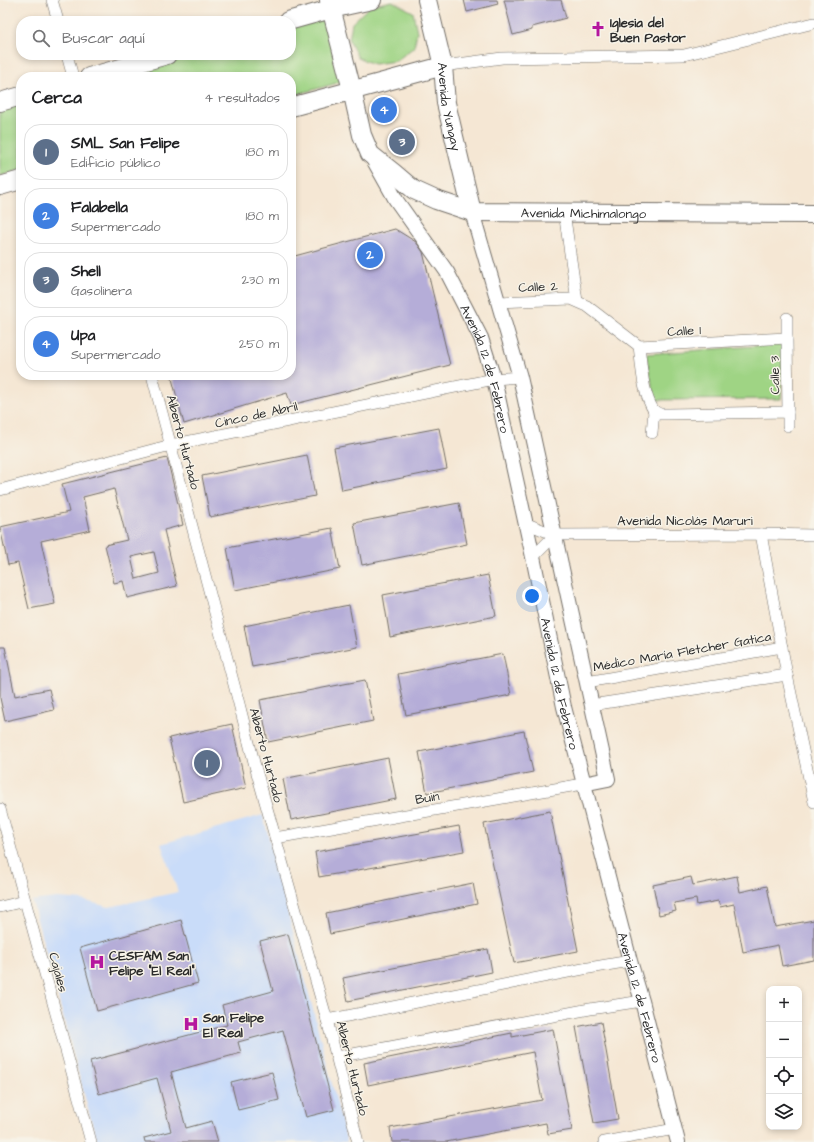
<!DOCTYPE html>
<html lang="es">
<meta charset="utf-8">
<style>
:root{--surface:#fff;--page:#f6f6f6;--text:#202124;--muted:#757577;--line:#e0e0e0;--accent:#b5179e}
body{margin:0;font-family:"Architects Daughter",sans-serif;background:var(--page);color:var(--text)}
.controls{position:absolute;right:12px;bottom:12px;display:grid;overflow:hidden;border-radius:8px;box-shadow:0 2px 6px #0003}
.controls button{width:36px;height:36px;display:grid;place-items:center;padding:0;border:0;border-bottom:1px solid var(--line);background:var(--surface);color:var(--text);font:20px sans-serif}
.you{position:absolute;left:532px;top:596px;width:14px;height:14px;margin:-10px;border:3px solid #fff;border-radius:50%;background:#1a73e8;box-shadow:0 0 0 6px #1a73e833}
.badge{display:grid;place-items:center;width:26px;height:26px;border-radius:50%;background:var(--accent);color:#fff;font-size:13px;font-weight:700}
.pin{position:absolute;translate:-50% -50%;border:2px solid #fff;box-shadow:0 1px 4px #0006}
.list{margin:0;padding:0;list-style:none}
h2{display:flex;justify-content:space-between;align-items:center;height:52px;margin:0;padding:0 16px;font-size:17px}
h2 small{font-size:13px;font-weight:400;color:var(--muted)}
.list li{display:grid;grid-template-columns:26px 1fr auto;gap:12px;align-items:center;box-sizing:border-box;height:56px;margin:0 8px 8px;padding:0 8px;border:1px solid var(--line);border-radius:16px}
.list b{display:block;font-size:15px;white-space:nowrap}
.list p{margin:0;font-size:13px;white-space:nowrap;color:var(--muted)}
.list em{font-size:13px;font-style:normal;color:var(--muted)}
.icon{flex:none;width:22px;height:22px;fill:none;stroke:currentColor;stroke-width:2;stroke-linecap:round;stroke-linejoin:round}
.map{position:relative;flex:none;width:814px;height:1142px;overflow:hidden}
.search{position:absolute;background:var(--surface);box-shadow:0 2px 6px #0003;left:16px;top:16px;width:280px;height:44px;display:flex;align-items:center;gap:10px;box-sizing:border-box;padding:0 14px;border-radius:16px;color:var(--muted);font-size:15px}
.panel{position:absolute;background:var(--surface);box-shadow:0 2px 6px #0003;left:16px;top:72px;width:280px;height:308px;border-radius:16px}
.map>svg:first-child{display:block}
.built{fill:#c9dcf9}
.green{fill:#9fd484;stroke:#658058}
.building{fill:#b5add8;fill-rule:evenodd}
.lines{fill:none;stroke-linecap:round;stroke-linejoin:round}
.minor-casing{stroke:#726d66;stroke-width:12}
.tertiary-casing{stroke:#726d66;stroke-width:16}
.primary-casing{stroke:#726d66;stroke-width:20}
.minor{stroke:#fff;stroke-width:11}
.tertiary{stroke:#fff;stroke-width:14}
.primary{stroke:#fff;stroke-width:18}
.labels{text-anchor:middle;stroke-width:3;stroke-linejoin:round;paint-order:stroke}
.poi-label{font-size:13px;font-weight:bold;fill:#2b2b2b;stroke:#f7f3e8;text-anchor:start}
.street-label{font-size:13px;fill:#2b2b2b;stroke:#f7f3e8}
</style>
<div class="map">
<svg width="814" height="1142" viewBox="0 0 814 1142">
<rect width="100%" height="100%" fill="#f7f3e8"/>
<filter id="ink" filterUnits="userSpaceOnUse"><feTurbulence type="fractalNoise" baseFrequency=".025" numOctaves="2"/><feDisplacementMap in="SourceGraphic" scale="8" xChannelSelector="R" yChannelSelector="G"/><feConvolveMatrix kernelMatrix="1 2 1 2 8 2 1 2 1" color-interpolation-filters="sRGB"/></filter>
<filter id="wash" filterUnits="userSpaceOnUse"><feTurbulence type="fractalNoise" baseFrequency=".012" numOctaves="4" result="noise"/><feDisplacementMap in="SourceGraphic" scale="16" xChannelSelector="R" yChannelSelector="G"/><feGaussianBlur stdDeviation="0.9" result="paint"/><feColorMatrix in="noise" values="0 0 0 0 0 0 0 0 0 0 0 0 0 0 0 0 0 1.4 0 .05"/><feComposite in="paint" operator="in"/></filter>
<g filter="url(#wash)">
<rect width="100%" height="100%" fill="#f5e7d4"/>
<!-- built -->
<polygon class="built" points="263,815 347,1142 97,1142 32,901 57,898 82,900 109,907 178,892 161,844"/>
<!-- green -->
<g class="green">
<polygon points="392,1 413,12 417,32 414,47 396,61 374,64 358,58 349,40 352,23 370,6"/>
<polygon points="330,19 344,80 334,84 291,96 291,77 107,77 186,55 291,55 291,26"/>
<polygon points="21,101 21,170 0,176 0,107"/>
<polygon points="783,344 781,399 655,400 646,354"/>
</g>
<g id="blocks">
<!-- building -->
<g class="building">
<polygon points="464,0 497,0 498,4 467,12"/>
<polygon points="504,0 561,0 566,18 532,27 532,30 513,35"/>
<polygon points="395,229 416,242 423,252 450,365 291,405 287,393 184,424 171,375 291,375 291,257"/>
<polygon points="439,428 447,469 342,490 334,448"/>
<polygon points="307,455 315,496 210,517 202,476"/>
<path d="M167,458L183,525L164,530L177,586L127,598L123,581L114,583L105,545L127,540L114,489L83,497L90,530L41,541L55,604L29,609L18,563L8,565L0,527L69,512L62,484ZM154,552L159,573L136,579L131,557Z"/>
<polygon points="459,503 467,544 362,565 354,523"/>
<polygon points="332,528 340,569 235,590 227,548"/>
<polygon points="488,575 496,616 390,637 383,595"/>
<polygon points="349,605 357,647 252,667 244,626"/>
<polygon points="0,647 5,647 15,696 49,689 54,710 5,721 0,698"/>
<polygon points="503,654 511,695 406,715 398,674"/>
<polygon points="365,680 373,721 268,742 260,700"/>
<polygon points="232,724 246,788 183,802 169,738"/>
<polygon points="524,731 533,772 427,793 419,752"/>
<polygon points="388,758 396,799 291,820 283,779"/>
<polygon points="550,811 578,951 514,963 484,824"/>
<polygon points="459,826 464,851 319,877 315,852"/>
<polygon points="737,876 740,892 767,886 775,927 814,920 814,960 782,966 778,945 743,952 734,904 720,907 718,901 697,905 696,899 674,903 676,911 659,915 653,885 691,877 693,885"/>
<polygon points="473,883 477,904 330,934 326,913"/>
<polygon points="181,920 198,983 97,1011 80,948"/>
<polygon points="288,934 334,1110 306,1117 283,1030 238,1042 241,1053 171,1072 186,1128 212,1121 218,1142 145,1142 144,1138 171,1131 157,1078 99,1094 90,1061 227,1025 222,1005 273,991 260,941"/>
<polygon points="488,949 492,972 348,1001 343,978"/>
<polygon points="601,1022 618,1119 594,1123 576,1027"/>
<polygon points="553,1029 572,1130 548,1134 546,1123 446,1142 392,1142 390,1128 542,1100 533,1052 368,1085 364,1063 512,1033 512,1037"/>
<polygon points="272,1072 279,1100 238,1110 231,1082"/>
</g>
</g>
</g>
<g filter="url(#ink)">
<use href="#blocks" fill-opacity="0" stroke="#726d66" stroke-width="1"/>
<g class="lines">
<defs>
<g id="minor">
<polyline points="52,0 58,21"/>
<polyline points="67,55 73,77"/>
<polyline points="443,66 502,58 684,55 814,23"/>
<polyline points="564,212 577,301"/>
<polyline points="499,302 571,299 587,306 639,346 787,338 787,318"/>
<polyline points="787,338 788,412"/>
<path d="M639,346C642,368 642,392 654,411"/>
<polyline points="152,375 237,696 255,766 327,1020 358,1142"/>
<polyline points="652,433 654,411 660,414 668,414 788,412 788,426"/>
<polyline points="0,490 171,445 494,379 520,377"/>
<polyline points="525,523 555,535 761,534 814,535"/>
<polyline points="761,534 787,675 814,802"/>
<polyline points="533,557 555,535"/>
<polyline points="587,682 782,647"/>
<polyline points="591,705 787,675"/>
<polyline points="0,809 91,1142"/>
<polyline points="275,838 583,784"/>
<polyline points="0,907 25,901"/>
<polyline points="327,1020 583,969 630,961"/>
<polyline points="337,1057 590,1009 642,1001"/>
<polyline points="604,1142 675,1129"/>
</g>
<g id="tertiary">
<path id="s1" d="M373,159L396,200L447,272L481,338L494,379L533,557L564,707L630,961L642,1001L678,1142"/>
<polyline points="472,212 520,377 608,779 583,784"/>
</g>
<g id="primary">
<path id="s2" d="M329,0L352,90L362,135L370,154L394,173L414,190L436,200L472,212L814,214"/>
<path id="s3" d="M427,0L443,66L446,103L472,212"/>
<polyline points="288,21 331,9 372,0"/>
<polyline points="89,77 167,55"/>
<polyline points="0,102 21,96"/>
<polyline points="291,107 443,66"/>
<polyline points="0,186 21,180"/>
</g>
</defs>
<!-- minor casing -->
<use href="#minor" class="minor-casing"/>
<!-- tertiary casing -->
<use href="#tertiary" class="tertiary-casing"/>
<!-- primary casing -->
<use href="#primary" class="primary-casing"/>
<!-- minor -->
<use href="#minor" class="minor"/>
<!-- tertiary -->
<use href="#tertiary" class="tertiary"/>
<!-- primary -->
<use href="#primary" class="primary"/>
</g>
</g>
<!-- icons -->
<defs>
<symbol id="church-bare" viewBox="-9 -9 18 18"><path d="M-1.2-6h2.4v3.5h3.3v2.4h-3.3V6h-2.4V-.1h-3.3v-2.4h3.3Z" fill="#b5179e" stroke="#f7f3e8" stroke-width="2.5" paint-order="stroke"/></symbol>
<symbol id="hospital-bare" viewBox="-9 -9 18 18"><path d="M-5-5h3v3.5h4V-5h3V5h-3V1.5h-4V5h-3Z" fill="#b5179e" stroke="#f7f3e8" stroke-width="2.5" paint-order="stroke"/></symbol>
</defs>
<g fill-rule="evenodd">
<use href="#church-bare" x="587" y="18" width="22" height="22"/>
<use href="#hospital-bare" x="86" y="951" width="22" height="22"/>
<use href="#hospital-bare" x="180" y="1013" width="22" height="22"/>
</g>
<g class="labels">
<!-- poi labels -->
<g class="poi-label">
<text x="610" y="27">Iglesia del<tspan x="610" dy="15">Buen Pastor</tspan></text>
<text x="109" y="960">CESFAM San<tspan x="109" dy="15">Felipe "El Real"</tspan></text>
<text x="203" y="1022">San Felipe<tspan x="203" dy="15">El Real</tspan></text>
</g>
<!-- street labels -->
<g class="street-label">
<text dy="5" stroke="none"><textPath href="#s3" startOffset="109">Avenida Yungay</textPath></text>
<text dy="5" stroke="none"><textPath href="#s2" startOffset="390">Avenida Michimalongo</textPath></text>
<text transform="translate(538 286) rotate(-2)" y="5">Calle 2</text>
<text transform="translate(684 330) rotate(-3)" y="5">Calle 1</text>
<text dy="5" stroke="none"><textPath href="#s1" startOffset="240">Avenida 12 de Febrero</textPath></text>
<text transform="translate(774 375) rotate(-91)" y="5">Calle 3</text>
<text transform="translate(256 414) rotate(-12)" y="5">Cinco de Abril</text>
<text transform="translate(184 442) rotate(75)" y="5">Alberto Hurtado</text>
<text x="685" y="525">Avenida Nicolás Maruri</text>
<text transform="translate(682 651) rotate(-10)" y="5">Médico María Fletcher Gatica</text>
<text dy="5" stroke="none"><textPath href="#s1" startOffset="564">Avenida 12 de Febrero</textPath></text>
<text transform="translate(267 755) rotate(75)" y="5">Alberto Hurtado</text>
<text transform="translate(427 797) rotate(-10)" y="5">Buin</text>
<text transform="translate(59 972) rotate(75)" y="5">Cajales</text>
<text dy="5" stroke="none"><textPath href="#s1" startOffset="888">Avenida 12 de Febrero</textPath></text>
<text transform="translate(353 1068) rotate(76)" y="5">Alberto Hurtado</text>
</g>
</g>
</svg>
<div class="controls">
<button>+</button>
<button>−</button>
<button><svg class="icon" aria-label="locate" viewBox="0 0 24 24"><circle cx="12" cy="12" r="6"/><path d="M12 2v4M12 18v4M2 12h4M18 12h4"/></svg></button>
<button><svg class="icon" aria-label="layers" viewBox="0 0 24 24"><path d="M12 4l9 5-9 5-9-5zM3 14l9 5 9-5"/></svg></button>
</div>
<div class="you"></div>
<div class="pin badge" style="left:207px;top:763px;background:#5c6f8a">1</div>
<div class="pin badge" style="left:370px;top:255px;background:#3f7fe0">2</div>
<div class="pin badge" style="left:402px;top:142px;background:#5c6f8a">3</div>
<div class="pin badge" style="left:384px;top:110px;background:#3f7fe0">4</div>
<div class="search"><svg class="icon" aria-label="search" viewBox="0 0 24 24"><circle cx="10" cy="10" r="6"/><path d="M15 15l6 6"/></svg>Buscar aquí</div>
<section class="panel">
<h2>Cerca<small>4 resultados</small></h2>
<ul class="list">
<li><span class="badge" style="background:#5c6f8a">1</span><div><b>SML San Felipe</b><p>Edificio público</p></div><em>180 m</em></li>
<li><span class="badge" style="background:#3f7fe0">2</span><div><b>Falabella</b><p>Supermercado</p></div><em>180 m</em></li>
<li><span class="badge" style="background:#5c6f8a">3</span><div><b>Shell</b><p>Gasolinera</p></div><em>230 m</em></li>
<li><span class="badge" style="background:#3f7fe0">4</span><div><b>Upa</b><p>Supermercado</p></div><em>250 m</em></li>
</ul>
</section>
</div>
